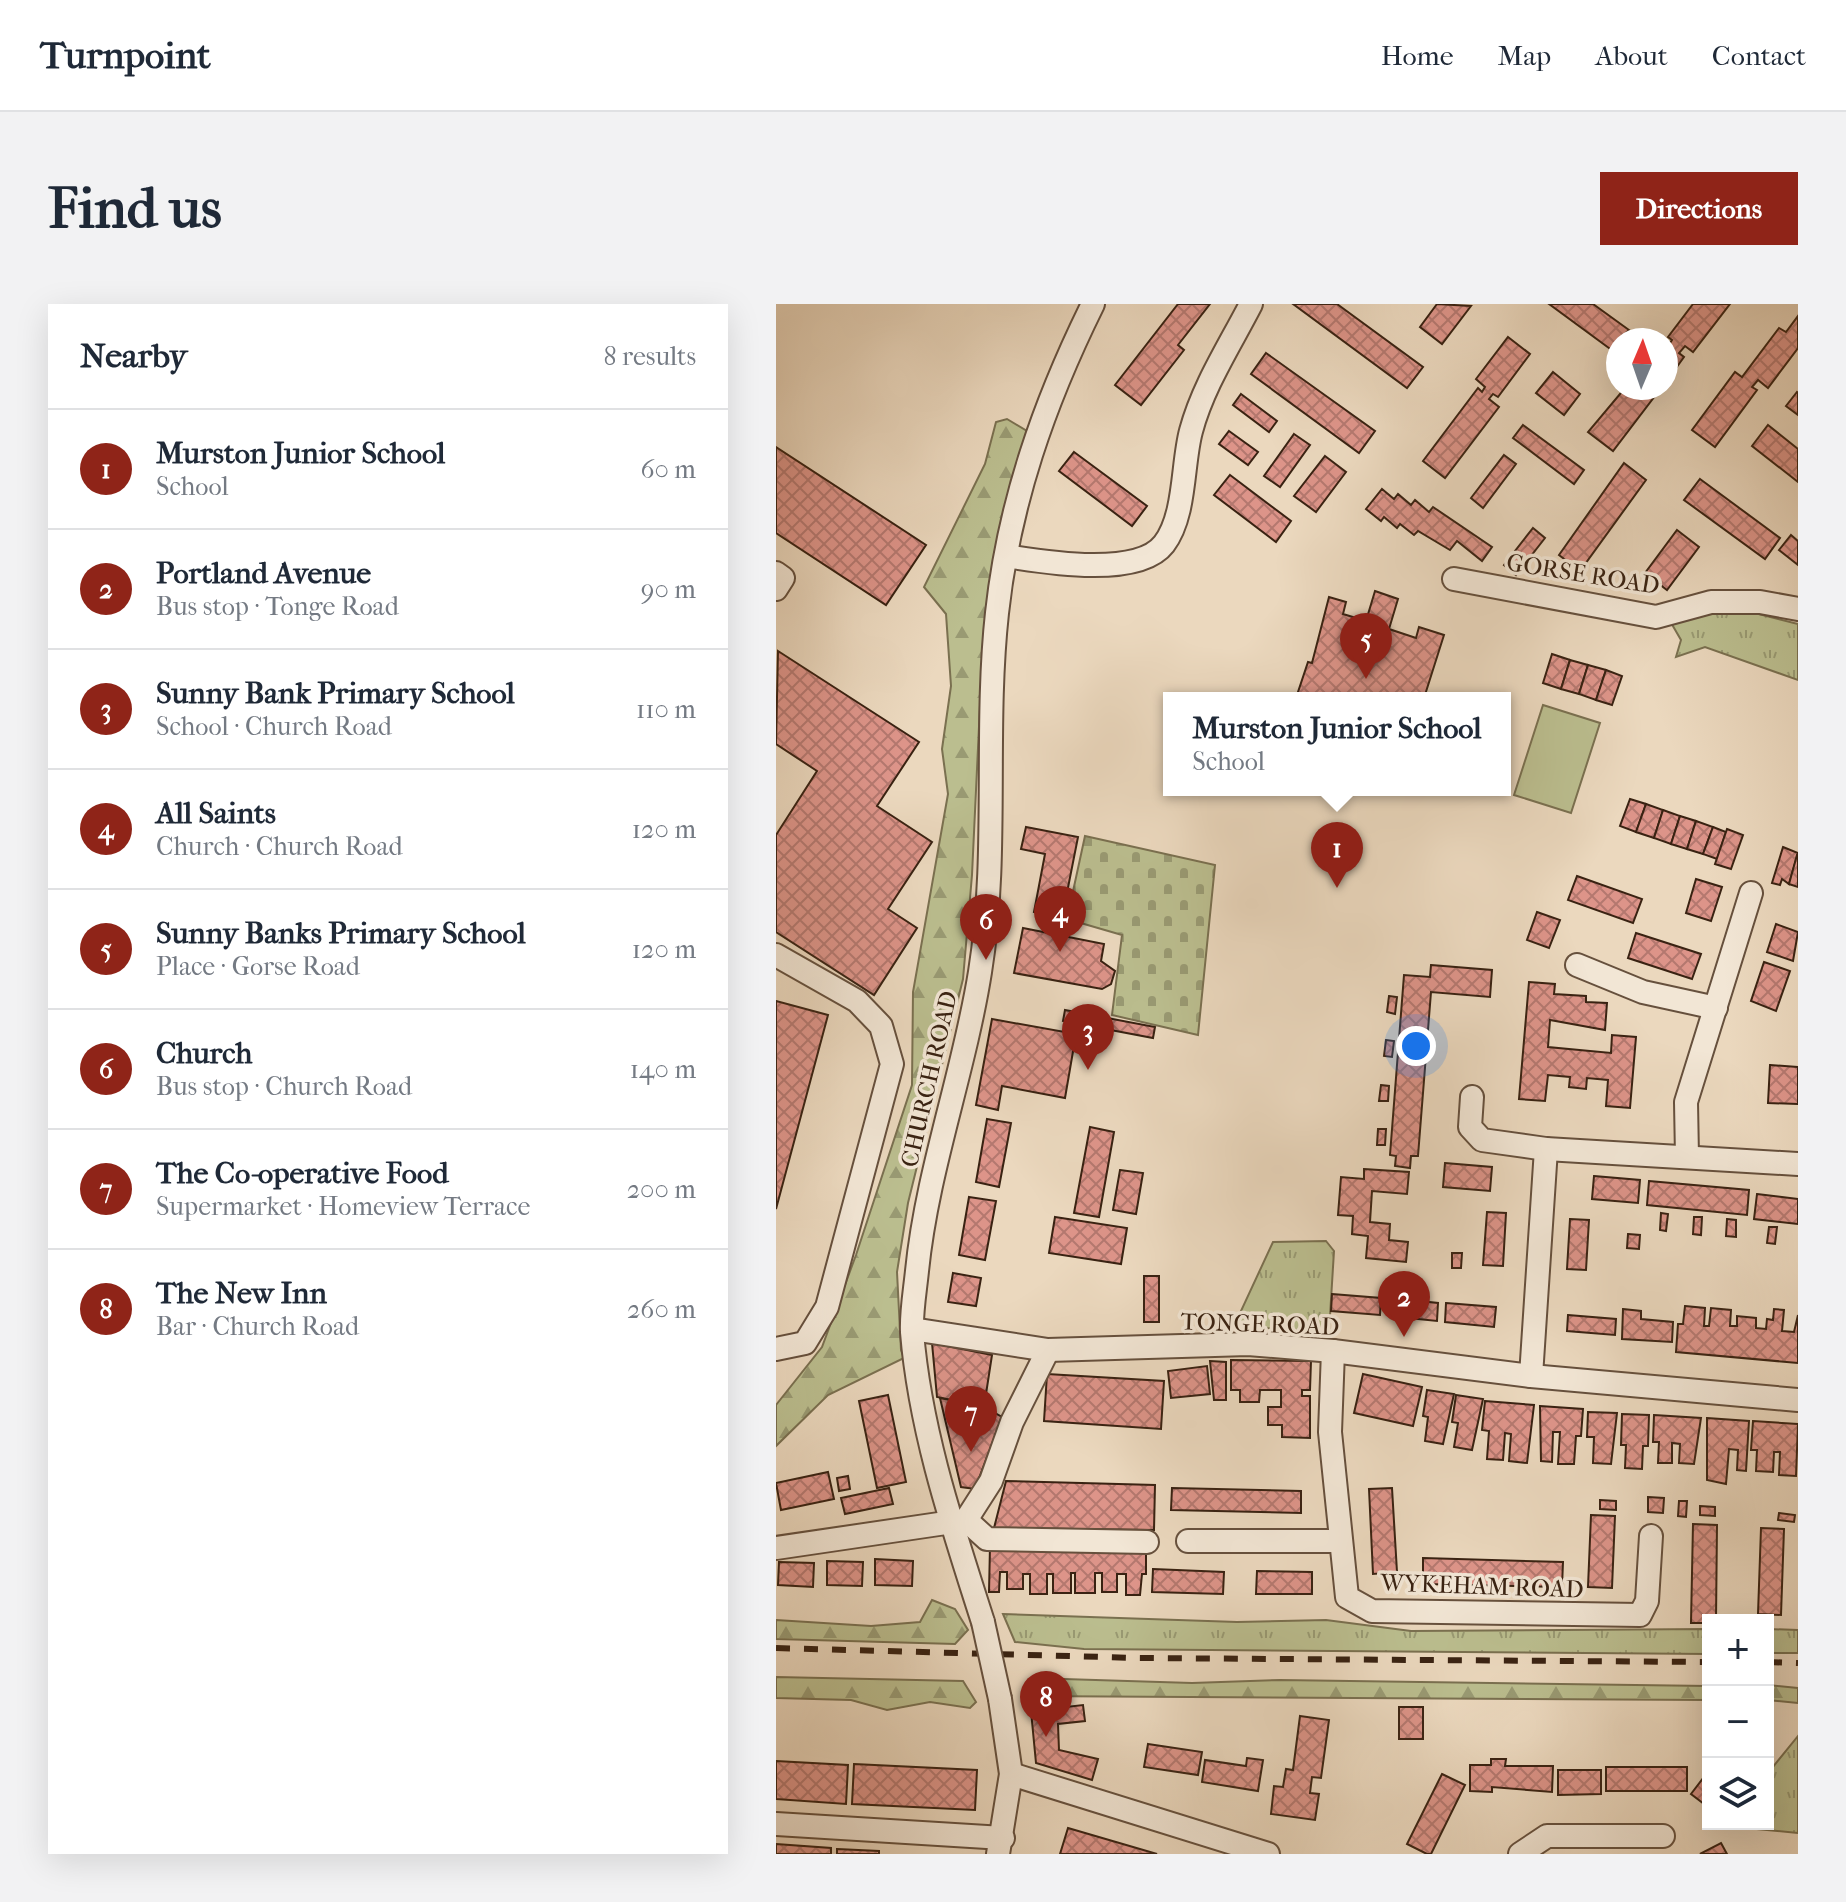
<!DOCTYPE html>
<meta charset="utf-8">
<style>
:root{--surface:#fff;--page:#f2f2f3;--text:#1f2937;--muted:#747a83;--line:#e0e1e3;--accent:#8f2418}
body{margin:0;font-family:"IM FELL French Canon",serif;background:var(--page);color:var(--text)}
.controls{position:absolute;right:24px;bottom:24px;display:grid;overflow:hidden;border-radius:0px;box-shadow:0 8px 32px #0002}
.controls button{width:72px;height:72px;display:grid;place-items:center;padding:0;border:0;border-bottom:2px solid var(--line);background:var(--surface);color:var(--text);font:40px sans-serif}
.compass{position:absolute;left:830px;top:24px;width:72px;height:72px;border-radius:50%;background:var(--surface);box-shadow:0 8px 32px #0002;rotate:2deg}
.you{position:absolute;left:640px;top:742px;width:28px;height:28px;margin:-20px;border:6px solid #fff;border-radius:50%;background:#1a73e8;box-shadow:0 0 0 12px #1a73e833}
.badge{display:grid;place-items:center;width:52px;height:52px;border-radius:50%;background:var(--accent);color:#fff;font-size:26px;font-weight:700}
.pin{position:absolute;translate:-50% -66px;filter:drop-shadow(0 2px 4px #0008)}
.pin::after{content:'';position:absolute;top:42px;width:28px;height:24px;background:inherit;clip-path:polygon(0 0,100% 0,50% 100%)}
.popup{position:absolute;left:387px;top:388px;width:348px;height:104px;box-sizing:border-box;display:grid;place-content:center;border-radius:0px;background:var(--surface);filter:drop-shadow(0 2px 6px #0005);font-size:26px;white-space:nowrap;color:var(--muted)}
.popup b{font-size:30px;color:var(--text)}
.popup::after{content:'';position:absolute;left:50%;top:100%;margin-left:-16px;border:16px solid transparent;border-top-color:var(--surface)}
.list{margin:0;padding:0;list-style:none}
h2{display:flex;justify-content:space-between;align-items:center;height:104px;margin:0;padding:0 32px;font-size:34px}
h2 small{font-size:26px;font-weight:400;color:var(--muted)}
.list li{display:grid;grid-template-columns:52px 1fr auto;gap:24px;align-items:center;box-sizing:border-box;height:120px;padding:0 32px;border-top:2px solid var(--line)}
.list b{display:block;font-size:30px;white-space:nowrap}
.list p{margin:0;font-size:26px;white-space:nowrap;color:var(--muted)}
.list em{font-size:26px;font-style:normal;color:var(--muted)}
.icon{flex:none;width:44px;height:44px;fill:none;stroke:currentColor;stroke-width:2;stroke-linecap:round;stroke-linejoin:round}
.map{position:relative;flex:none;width:1022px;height:1550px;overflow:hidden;border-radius:0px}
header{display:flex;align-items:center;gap:48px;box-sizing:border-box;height:112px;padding:0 40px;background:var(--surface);border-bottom:2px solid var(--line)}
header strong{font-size:38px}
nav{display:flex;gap:44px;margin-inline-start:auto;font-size:28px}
.intro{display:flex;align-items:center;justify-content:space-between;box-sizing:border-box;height:192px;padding:0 48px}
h1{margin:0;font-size:56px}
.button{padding:20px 36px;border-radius:0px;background:var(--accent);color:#fff;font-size:28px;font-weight:700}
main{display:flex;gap:48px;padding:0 48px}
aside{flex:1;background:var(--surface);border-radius:0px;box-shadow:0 8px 32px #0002}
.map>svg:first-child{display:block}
.grass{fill:url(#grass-tufts);stroke:#7a7050;stroke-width:2}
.forest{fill:url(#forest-firs);stroke:#7a7050;stroke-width:2}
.cemetery{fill:url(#cemetery-stones);stroke:#7a7050;stroke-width:2}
.park{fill:#bbbe8f;stroke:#7a7050;stroke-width:2}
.building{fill:url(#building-cross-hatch);stroke:#392212;stroke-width:2}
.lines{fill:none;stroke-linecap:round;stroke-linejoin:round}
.minor-casing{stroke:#66503d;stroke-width:26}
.minor{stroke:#f2e6d5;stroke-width:22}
.rail{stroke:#392212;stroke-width:6;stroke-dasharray:14 14;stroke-linecap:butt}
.minor-bridge-casing{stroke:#66503d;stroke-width:26;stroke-linecap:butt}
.minor-bridge{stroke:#f2e6d5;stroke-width:22}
.labels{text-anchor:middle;stroke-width:7;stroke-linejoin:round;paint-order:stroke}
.street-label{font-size:24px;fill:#392212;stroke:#f2e6d5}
</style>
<header>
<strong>Turnpoint</strong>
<nav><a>Home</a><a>Map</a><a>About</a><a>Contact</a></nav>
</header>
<div class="intro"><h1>Find us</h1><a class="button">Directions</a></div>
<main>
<aside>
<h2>Nearby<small>8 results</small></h2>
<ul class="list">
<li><span class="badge">1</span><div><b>Murston Junior School</b><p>School</p></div><em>60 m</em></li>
<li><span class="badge">2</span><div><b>Portland Avenue</b><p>Bus stop · Tonge Road</p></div><em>90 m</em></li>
<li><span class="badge">3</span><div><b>Sunny Bank Primary School</b><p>School · Church Road</p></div><em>110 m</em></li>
<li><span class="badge">4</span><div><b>All Saints</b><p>Church · Church Road</p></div><em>120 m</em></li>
<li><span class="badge">5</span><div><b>Sunny Banks Primary School</b><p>Place · Gorse Road</p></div><em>120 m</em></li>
<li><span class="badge">6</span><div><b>Church</b><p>Bus stop · Church Road</p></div><em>140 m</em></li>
<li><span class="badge">7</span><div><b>The Co-operative Food</b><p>Supermarket · Homeview Terrace</p></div><em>200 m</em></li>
<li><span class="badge">8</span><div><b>The New Inn</b><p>Bar · Church Road</p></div><em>260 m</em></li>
</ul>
</aside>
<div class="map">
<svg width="1022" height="1550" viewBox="0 0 1022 1550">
<defs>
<pattern id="grass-tufts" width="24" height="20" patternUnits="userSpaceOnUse" patternTransform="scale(2)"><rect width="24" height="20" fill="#bbbe8f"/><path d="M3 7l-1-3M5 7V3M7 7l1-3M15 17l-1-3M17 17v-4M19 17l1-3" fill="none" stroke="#999a73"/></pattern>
<pattern id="forest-firs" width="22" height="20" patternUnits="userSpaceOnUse" patternTransform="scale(2)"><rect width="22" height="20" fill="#bbbe8f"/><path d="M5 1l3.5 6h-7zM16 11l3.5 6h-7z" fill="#999a73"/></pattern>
<pattern id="cemetery-stones" width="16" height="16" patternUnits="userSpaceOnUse" patternTransform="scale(2)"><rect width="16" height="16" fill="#bbbe8f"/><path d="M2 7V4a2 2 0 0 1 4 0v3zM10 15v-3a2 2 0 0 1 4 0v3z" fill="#999a73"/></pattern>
<pattern id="building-cross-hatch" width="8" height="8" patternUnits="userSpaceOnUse" patternTransform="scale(2)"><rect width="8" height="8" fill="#dd9489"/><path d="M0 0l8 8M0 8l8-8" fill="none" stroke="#b4786f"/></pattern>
</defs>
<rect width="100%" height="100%" fill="#ebd8be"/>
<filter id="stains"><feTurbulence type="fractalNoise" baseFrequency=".0025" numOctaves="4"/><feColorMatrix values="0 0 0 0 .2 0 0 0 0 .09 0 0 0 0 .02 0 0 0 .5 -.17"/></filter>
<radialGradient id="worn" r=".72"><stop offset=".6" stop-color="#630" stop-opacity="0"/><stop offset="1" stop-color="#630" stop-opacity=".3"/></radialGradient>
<!-- grass -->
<g class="grass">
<polygon points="963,305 1022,320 1022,376 929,343 900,353 905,336 894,317"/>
<polygon points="550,937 558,947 553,1028 458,1022 497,938"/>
<polygon points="227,1310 461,1318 550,1316 635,1327 932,1325 932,1350 308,1345 239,1338"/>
<polygon points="992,1325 1022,1326 1022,1349 992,1349"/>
<polygon points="1022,1432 1022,1529 949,1522 992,1520 992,1469"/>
</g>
<!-- forest -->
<g class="forest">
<polygon points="231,115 251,127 221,240 207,338 196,571 187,675 132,899 121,968 125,1046 128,1054 52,1091 0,1142 0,1101 46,1043 80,951 136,781 137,688 172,490 166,445 175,382 170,310 148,283 209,160 220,118"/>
<polygon points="156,1296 179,1305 192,1326 179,1340 0,1335 0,1316 95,1322 144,1318"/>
<polygon points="0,1373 187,1377 200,1398 194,1404 154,1398 111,1406 75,1396 0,1394"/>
<polygon points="255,1374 416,1379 504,1376 932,1382 932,1396 250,1392"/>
<polygon points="992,1381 1022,1384 1022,1399 992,1396"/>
</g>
<!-- cemetery -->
<polygon class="cemetery" points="309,532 439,561 422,731 336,711 346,631 291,615"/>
<!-- park -->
<polygon class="park" points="767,401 824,419 795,509 738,491"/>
<!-- building -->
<g class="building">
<polygon points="402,0 434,0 402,41 408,46 365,101 339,81"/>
<polygon points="517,0 561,0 647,63 631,84"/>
<polygon points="661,0 695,2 666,40 644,23"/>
<polygon points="773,0 817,0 853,26 842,36 837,47"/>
<polygon points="917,0 954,0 917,48 909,42 903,49 908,53 890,78 890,37 894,39 896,36 892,33"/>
<polygon points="1022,12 1022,44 992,84 982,76 976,83 981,86 939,143 916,126 959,68 966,73 1003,24 1010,28"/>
<polygon points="732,33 754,50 722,93 717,90 713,95 723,103 669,174 647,157 702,84 706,88 709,83 700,75"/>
<polygon points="490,49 599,127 583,149 475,70"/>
<polygon points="777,68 804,90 788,111 760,89"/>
<polygon points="849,84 885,84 837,147 812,128"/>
<polygon points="1021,88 1022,89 1022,111 1010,102"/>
<polygon points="465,90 501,117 493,128 457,101"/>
<polygon points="747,121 808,166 798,180 737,134"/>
<polygon points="992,121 1022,145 1022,178 976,142"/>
<polygon points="453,127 482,148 472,161 443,140"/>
<polygon points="518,130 534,141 504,183 488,172"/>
<polygon points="0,143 150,241 110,301 0,229"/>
<polygon points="298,148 371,202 356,222 283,167"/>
<polygon points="728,151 740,160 707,204 695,194"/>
<polygon points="549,152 570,168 540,208 518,192"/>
<polygon points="848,159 870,176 804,267 783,251"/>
<polygon points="454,171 515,217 500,238 438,191"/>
<polygon points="924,175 1004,234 989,255 908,196"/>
<polygon points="606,185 618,195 622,190 635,201 639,196 653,208 657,203 716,243 706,257 681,237 674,246 642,227 638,231 624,220 621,224 608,213 605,217 590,205"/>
<polygon points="757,224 769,234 740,271 728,261"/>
<polygon points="901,226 923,243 891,286 869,269"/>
<polygon points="1015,231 1022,237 1022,261 1003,246"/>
<polygon points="599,287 622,295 613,325 640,334 643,323 668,331 648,394 520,394 532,358 536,359 553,293 570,298 567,310 590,317"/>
<polygon points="2,347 143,438 101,502 156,538 112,605 141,624 98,691 0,628 0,531 41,467 0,440"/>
<polygon points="776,350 794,356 785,385 767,379"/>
<polygon points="794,356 812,361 803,390 785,385"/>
<polygon points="812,361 830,366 820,396 803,390"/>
<polygon points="830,366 846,372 836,401 820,396"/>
<polygon points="854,495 870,500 860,528 844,522"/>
<polygon points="870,500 887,506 878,534 860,528"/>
<polygon points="887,506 904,512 895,540 878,534"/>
<polygon points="904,512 920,517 911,545 895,540"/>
<polygon points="920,517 937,523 927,550 911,545"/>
<polygon points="250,523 302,533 286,614 258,608 269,550 245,545"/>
<polygon points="937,523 950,528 941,555 927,550"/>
<polygon points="951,525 967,531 955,565 939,560"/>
<polygon points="1007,543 1022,549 1013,580 1006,575 1004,581 996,579"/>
<polygon points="1021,551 1022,551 1022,583 1013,580"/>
<polygon points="801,572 866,595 857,619 792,596"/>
<polygon points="920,575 946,583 935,617 910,609"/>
<polygon points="761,608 784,616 773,644 751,636"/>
<polygon points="1000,620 1022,628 1017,657 991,648"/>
<polygon points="247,624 328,640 325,657 339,667 335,680 326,685 238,669"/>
<polygon points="860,629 925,650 916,675 852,654"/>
<polygon points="988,658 1014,667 1000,707 975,697"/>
<polygon points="655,661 716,666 714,693 655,688 642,852 635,852 634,864 619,862 620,852 614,851 628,671 654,673"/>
<polygon points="753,678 779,680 778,690 810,692 810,698 831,699 829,726 774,716 772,743 835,749 836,731 860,733 854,804 830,802 832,776 811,774 810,785 793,783 794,773 772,771 769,797 743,795"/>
<polygon points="613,692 621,693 619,710 611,708"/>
<polygon points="0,697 52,711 0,905"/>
<polygon points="289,706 379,723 377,734 287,717"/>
<polygon points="216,715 300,730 289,794 226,782 222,806 200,801"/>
<polygon points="610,736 618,737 616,753 608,752"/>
<polygon points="994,761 1022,763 1022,800 992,799"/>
<polygon points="605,781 613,782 612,797 603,797"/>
<polygon points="211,815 235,819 223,883 200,878"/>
<polygon points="314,823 338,828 323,913 298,909"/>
<polygon points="602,825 610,825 609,841 601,841"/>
<polygon points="669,859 716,863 714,887 667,883"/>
<polygon points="588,865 633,868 631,890 596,887 594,918 614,920 613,936 632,938 630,958 590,954 592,932 576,930 577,912 562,911 565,873 588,875"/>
<polygon points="344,866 367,869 360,910 337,906"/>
<polygon points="818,872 864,876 862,899 816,895"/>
<polygon points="873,877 973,886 971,911 871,901"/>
<polygon points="981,890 1022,895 1022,920 978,915"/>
<polygon points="193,893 220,897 209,956 183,951"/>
<polygon points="711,908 730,909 727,962 707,961"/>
<polygon points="885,909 892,910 890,927 884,926"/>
<polygon points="279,913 351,924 345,960 273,949"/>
<polygon points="918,913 926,913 925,931 917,930"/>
<polygon points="794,915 813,916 810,966 791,965"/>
<polygon points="951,915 960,916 960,933 950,932"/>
<polygon points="993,923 1001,923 999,940 991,939"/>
<polygon points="852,930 864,931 863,945 851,944"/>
<polygon points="676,949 686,949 685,964 676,964"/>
<polygon points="177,969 205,974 200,1002 172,998"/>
<rect x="368" y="972" width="15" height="46"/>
<polygon points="556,990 605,994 604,1011 555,1007"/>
<polygon points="614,994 662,999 661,1017 613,1012"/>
<polygon points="670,999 720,1003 718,1023 669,1018"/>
<polygon points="909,1002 929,1004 928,1022 933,1022 935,1004 955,1006 954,1022 961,1022 961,1012 980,1014 980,1024 990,1025 991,1015 997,1016 998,1005 1008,1006 1006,1027 1018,1028 1022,1011 1022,1059 900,1048 902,1020 907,1020"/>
<polygon points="847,1005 865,1007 865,1015 897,1018 896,1038 846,1035"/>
<polygon points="792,1011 840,1015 839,1031 791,1027"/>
<polygon points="156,1039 216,1051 208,1103 161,1093"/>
<polygon points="455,1056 535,1057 534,1086 526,1086 526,1092 534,1092 534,1134 506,1133 506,1121 492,1121 492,1103 505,1103 505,1086 484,1086 483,1098 464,1098 464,1086 455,1086"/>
<polygon points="434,1057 450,1058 450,1096 438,1096"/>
<polygon points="431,1062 434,1090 395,1094 392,1067"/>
<polygon points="271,1070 388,1077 385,1125 268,1117"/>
<polygon points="587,1070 646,1083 637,1122 578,1109"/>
<polygon points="651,1086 678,1090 667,1140 649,1137 652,1113 647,1112"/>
<polygon points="112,1091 130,1178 101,1184 83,1097"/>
<polygon points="680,1091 707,1095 696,1146 678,1143 682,1119 676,1118"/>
<polygon points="164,1094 208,1103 226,1113 199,1185 185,1183"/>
<polygon points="709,1097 758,1101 751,1159 733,1157 735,1130 729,1129 727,1156 711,1155 713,1127 706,1126"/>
<polygon points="764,1102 807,1105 805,1132 800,1132 798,1160 782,1160 784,1128 777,1128 776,1158 765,1157"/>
<polygon points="812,1108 841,1109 835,1160 817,1159 818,1133 811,1133"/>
<polygon points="846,1110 873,1111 872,1142 867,1142 866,1165 849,1164 850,1141 845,1141"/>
<polygon points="878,1111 925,1114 918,1160 903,1159 904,1140 896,1139 896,1159 882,1159 883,1138 877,1138"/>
<polygon points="931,1114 973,1117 970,1167 961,1166 962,1146 953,1145 950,1180 931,1176"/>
<polygon points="977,1117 1022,1120 1020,1172 1003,1171 1004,1148 998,1148 997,1168 980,1167 981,1146 975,1146"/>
<polygon points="52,1168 58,1195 5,1206 0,1179"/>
<polygon points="72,1172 74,1185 63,1187 61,1174"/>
<polygon points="230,1177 379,1181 378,1226 218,1224"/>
<polygon points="113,1184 117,1200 69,1210 65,1194"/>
<polygon points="396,1184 525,1187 525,1209 395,1206"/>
<polygon points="616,1184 621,1268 597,1270 593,1185"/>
<polygon points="872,1193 888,1194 887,1209 872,1208"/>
<polygon points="824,1196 840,1197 840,1206 824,1205"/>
<polygon points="903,1197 911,1197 910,1213 902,1212"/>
<polygon points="924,1202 939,1203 939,1212 924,1211"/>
<polygon points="1003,1209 1019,1211 1018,1218 1002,1216"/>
<polygon points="815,1211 839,1212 836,1284 812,1283"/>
<polygon points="917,1220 941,1221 940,1316 932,1316 932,1319 915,1319"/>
<polygon points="985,1224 1008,1225 1005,1311 982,1310"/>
<polygon points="214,1242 370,1245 370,1270 366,1270 364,1291 350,1291 350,1270 341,1270 341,1288 326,1288 326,1269 319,1269 319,1289 299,1289 299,1269 295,1269 295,1289 277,1289 277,1270 271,1270 271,1290 254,1290 254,1270 247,1270 247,1285 231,1285 231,1268 224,1268 223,1288 213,1288"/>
<polygon points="647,1254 787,1258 786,1283 647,1280"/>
<polygon points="99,1255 137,1257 136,1282 99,1281"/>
<polygon points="51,1257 87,1258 86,1282 51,1281"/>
<polygon points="3,1258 38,1259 37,1283 2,1281"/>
<polygon points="377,1265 448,1268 447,1290 376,1288"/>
<polygon points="481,1267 536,1268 536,1290 480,1290"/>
<polygon points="307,1401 309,1417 282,1420 283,1446 322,1455 316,1476 260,1459 255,1407"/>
<rect x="623" y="1403" width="24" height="32"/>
<polygon points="524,1412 553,1416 545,1474 536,1473 534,1489 543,1490 539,1516 495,1510 498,1482 507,1483 510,1465 517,1466"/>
<polygon points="372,1440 426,1448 422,1471 368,1463"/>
<polygon points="471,1454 487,1456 482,1487 426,1478 429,1456 470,1462"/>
<polygon points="715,1455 730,1455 729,1462 777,1462 776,1488 716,1483 716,1488 694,1487 694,1461 715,1461"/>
<polygon points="0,1457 72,1461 70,1500 0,1495"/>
<polygon points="78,1460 201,1466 199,1506 76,1500"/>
<rect x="830" y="1463" width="81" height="24"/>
<polygon points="782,1466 825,1466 825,1490 782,1491"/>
<polygon points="931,1469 932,1470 932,1503 915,1490"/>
<polygon points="666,1470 689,1481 655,1550 651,1550 631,1540"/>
<polygon points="292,1524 381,1550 284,1550"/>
<polygon points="945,1539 951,1550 924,1550"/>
<polygon points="0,1540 55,1544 55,1550 0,1550"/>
<polygon points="61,1545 103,1547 103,1550 61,1550"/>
</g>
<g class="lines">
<defs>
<g id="minor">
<path d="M230,252C268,258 362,274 388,240C410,211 406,160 415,127C427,82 454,41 475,0"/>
<polyline points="0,269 7,274 0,285"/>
<polyline points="678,275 880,313 935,298 984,298 1022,305"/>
<polyline points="0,651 81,697 105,722 116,760 51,1003 29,1039 0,1045"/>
<polyline points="801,661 867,688 940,704"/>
<polyline points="696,793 694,823 706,836 770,845 1022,860"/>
<polyline points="911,853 910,798 975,589"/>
<polyline points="136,1025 272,1046 472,1040 557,1047 755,1072 1022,1096"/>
<polyline points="557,1047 554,1128 571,1293 596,1307 864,1311 871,1297 875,1232"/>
<polyline points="755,1072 770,845"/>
<polyline points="190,1216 211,1235 371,1238"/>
<polyline points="412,1237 563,1237"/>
<polyline points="0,1244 190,1216 215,1177 236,1118 272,1046"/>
<path d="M207,1318C177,1224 144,1127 136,1028C135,1009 139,987 141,967C151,866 188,769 204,668C223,550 208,428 221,309C233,199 268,99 317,0"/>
<polyline points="235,1470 492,1550"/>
<polyline points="0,1520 227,1534"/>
<polyline points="222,1550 235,1470 224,1395"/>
<polyline points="744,1550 771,1532 887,1532"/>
</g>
</defs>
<!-- minor casing -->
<use href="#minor" class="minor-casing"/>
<!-- minor -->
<use href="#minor" class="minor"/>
<!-- rail -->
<g class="rail">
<polyline points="0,1344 363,1354 932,1358"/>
<polyline points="992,1358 1022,1359"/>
</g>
<defs>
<polyline id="minor-bridge" points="207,1318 224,1395"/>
</defs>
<!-- minor-bridge casing -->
<use href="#minor-bridge" class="minor-bridge-casing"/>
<!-- minor-bridge -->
<use href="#minor-bridge" class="minor-bridge"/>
</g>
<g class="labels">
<!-- street labels -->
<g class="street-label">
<text transform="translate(807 270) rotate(9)" y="8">GORSE ROAD</text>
<text transform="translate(153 775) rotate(-77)" y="8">CHURCH ROAD</text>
<text transform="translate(484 1020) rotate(2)" y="8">TONGE ROAD</text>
<text transform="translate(706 1282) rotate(2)" y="8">WYKEHAM ROAD</text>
</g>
</g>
<rect width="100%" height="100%" filter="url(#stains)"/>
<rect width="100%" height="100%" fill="url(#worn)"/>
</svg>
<div class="controls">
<button>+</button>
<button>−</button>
<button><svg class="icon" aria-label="layers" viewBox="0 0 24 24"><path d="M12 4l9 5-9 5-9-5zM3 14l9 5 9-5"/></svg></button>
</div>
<svg class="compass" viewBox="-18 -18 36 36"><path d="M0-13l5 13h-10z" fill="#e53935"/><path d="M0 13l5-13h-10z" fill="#747a83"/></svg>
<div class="you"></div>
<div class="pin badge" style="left:561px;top:584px">1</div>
<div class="popup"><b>Murston Junior School</b>School</div>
<div class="pin badge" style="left:628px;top:1033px">2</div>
<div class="pin badge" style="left:312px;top:766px">3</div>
<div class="pin badge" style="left:284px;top:648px">4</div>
<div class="pin badge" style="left:590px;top:375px">5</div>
<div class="pin badge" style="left:210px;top:656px">6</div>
<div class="pin badge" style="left:195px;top:1148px">7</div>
<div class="pin badge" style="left:270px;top:1433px">8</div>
</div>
</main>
